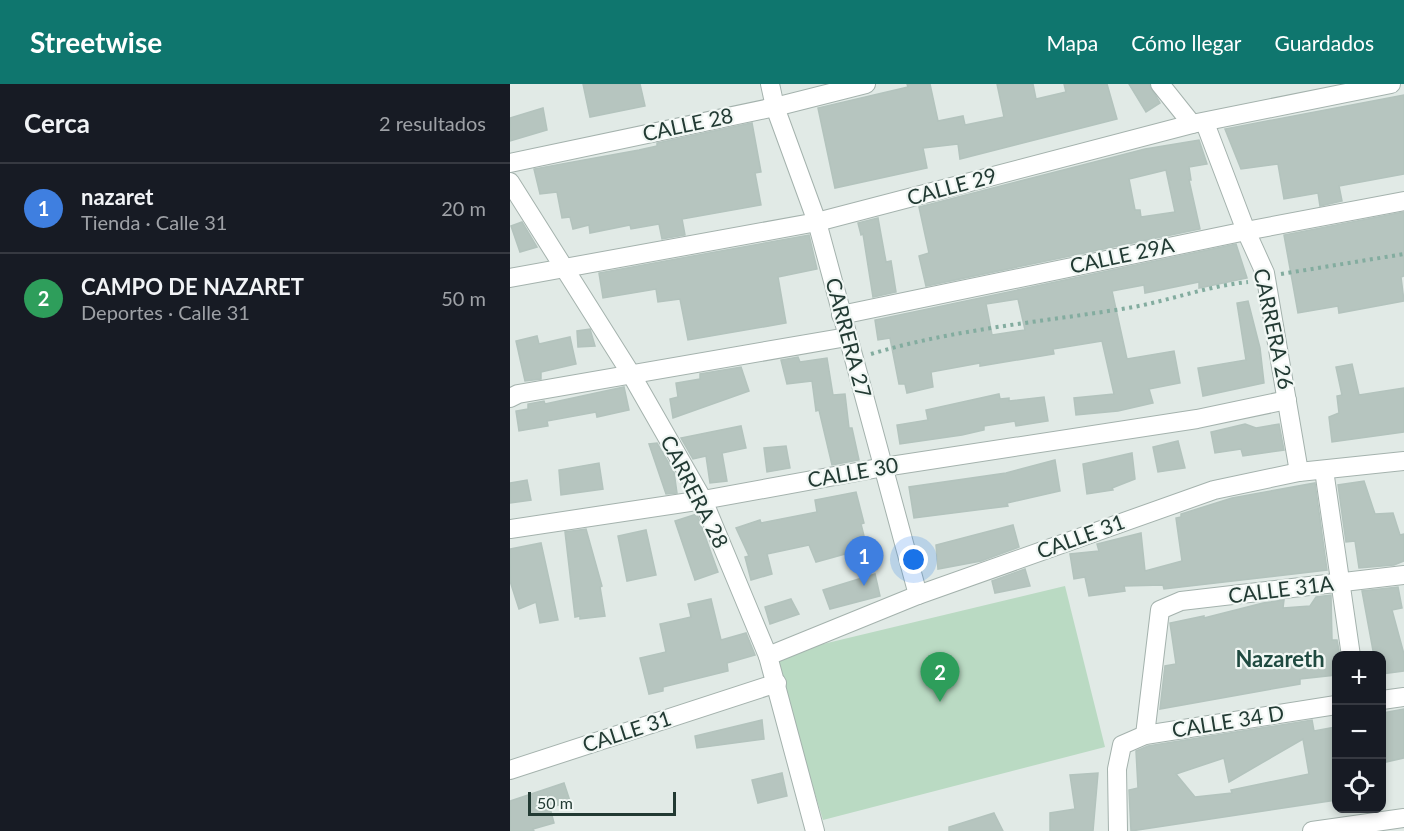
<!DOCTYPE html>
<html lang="es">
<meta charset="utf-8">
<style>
:root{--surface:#171b24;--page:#20242c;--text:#f1f3f6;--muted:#9ea1a6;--line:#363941;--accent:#0f766e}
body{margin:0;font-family:Lato,sans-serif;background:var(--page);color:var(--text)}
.controls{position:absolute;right:18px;bottom:18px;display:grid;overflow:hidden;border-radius:12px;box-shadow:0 3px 9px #0003}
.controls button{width:54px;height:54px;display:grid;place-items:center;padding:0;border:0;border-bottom:2px solid var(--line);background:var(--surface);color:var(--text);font:30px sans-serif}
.scale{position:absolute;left:18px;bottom:15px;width:148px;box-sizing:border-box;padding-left:6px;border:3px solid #223a33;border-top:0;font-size:16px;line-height:21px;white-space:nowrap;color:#223a33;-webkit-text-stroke:4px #f1f7f4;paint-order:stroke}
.you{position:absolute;left:404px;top:476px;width:21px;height:21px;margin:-15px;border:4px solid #fff;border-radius:50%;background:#1a73e8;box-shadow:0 0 0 9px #1a73e833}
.badge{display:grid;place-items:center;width:39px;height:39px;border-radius:50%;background:var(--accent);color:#fff;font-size:20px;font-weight:700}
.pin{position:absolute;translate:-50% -50px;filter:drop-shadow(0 2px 3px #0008)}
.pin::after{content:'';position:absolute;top:32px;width:21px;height:18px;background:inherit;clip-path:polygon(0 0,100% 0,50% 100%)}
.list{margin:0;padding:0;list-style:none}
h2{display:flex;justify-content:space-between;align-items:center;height:78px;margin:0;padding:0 24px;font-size:26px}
h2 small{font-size:20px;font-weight:400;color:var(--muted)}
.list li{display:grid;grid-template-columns:39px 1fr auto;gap:18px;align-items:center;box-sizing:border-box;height:90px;padding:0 24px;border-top:2px solid var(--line)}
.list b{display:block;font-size:22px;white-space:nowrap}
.list p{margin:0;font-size:20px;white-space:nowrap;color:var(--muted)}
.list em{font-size:20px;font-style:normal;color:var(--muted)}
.icon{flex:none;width:33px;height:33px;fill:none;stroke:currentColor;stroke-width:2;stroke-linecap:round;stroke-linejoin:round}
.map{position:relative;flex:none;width:894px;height:747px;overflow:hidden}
header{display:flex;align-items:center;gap:36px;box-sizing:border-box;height:84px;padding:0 30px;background:var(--accent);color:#fff}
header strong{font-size:28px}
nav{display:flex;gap:33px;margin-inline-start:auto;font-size:21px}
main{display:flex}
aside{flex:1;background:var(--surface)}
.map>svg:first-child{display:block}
.green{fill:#badac3}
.building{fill:#b6c5bf;stroke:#b3c3bd;stroke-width:1.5;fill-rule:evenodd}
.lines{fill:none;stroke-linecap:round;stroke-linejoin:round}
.street-casing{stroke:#a4b2ad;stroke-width:20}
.path{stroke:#83ac9f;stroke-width:4;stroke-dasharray:3 4.5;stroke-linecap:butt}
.street{stroke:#fff;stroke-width:18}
.labels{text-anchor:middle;stroke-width:4.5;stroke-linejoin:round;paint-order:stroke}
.street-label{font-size:21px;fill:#223a33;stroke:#f1f7f4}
.neighbourhood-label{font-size:22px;font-weight:bold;fill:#1f4a40;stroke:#f1f7f4}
</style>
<header>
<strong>Streetwise</strong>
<nav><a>Mapa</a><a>Cómo llegar</a><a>Guardados</a></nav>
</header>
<main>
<aside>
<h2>Cerca<small>2 resultados</small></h2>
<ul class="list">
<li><span class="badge" style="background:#3f7fe0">1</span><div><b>nazaret</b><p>Tienda · Calle 31</p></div><em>20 m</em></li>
<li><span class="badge" style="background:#2e9e5b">2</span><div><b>CAMPO DE NAZARET</b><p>Deportes · Calle 31</p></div><em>50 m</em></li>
</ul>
</aside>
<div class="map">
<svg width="894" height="747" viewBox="0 0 894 747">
<rect width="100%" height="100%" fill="#e1eae6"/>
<!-- green -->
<polygon class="green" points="555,502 595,663 313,736 263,572"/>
<!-- building -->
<g class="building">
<polygon points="73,0 130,0 135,22 80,33"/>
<polygon points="397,0 420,0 428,37 453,32 455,41 494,33 487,0 523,0 526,15 556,8 554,0 597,0 607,35 450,75 448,60 413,64 417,84 325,104 308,24 398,3"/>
<polygon points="619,0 639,0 650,19 636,28"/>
<polygon points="894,11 894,90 829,102 832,117 810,122 808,109 774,115 768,80 731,85 715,45"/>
<polygon points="33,24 37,46 0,57 0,34"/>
<polygon points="242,39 251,88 245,89 251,121 172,135 175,151 152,155 149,140 121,145 120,141 80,149 79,141 63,145 60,133 52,134 47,108 30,110 24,85 129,66 147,62 147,59"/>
<path d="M689,56L697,80L679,83L681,96H679L690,145L416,202L409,172L419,169L409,123L635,65ZM656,86L665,128L631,133L630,126H625L619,95Z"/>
<polygon points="894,128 894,192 891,193 894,217 829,229 828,222 788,229 774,151"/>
<polygon points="368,134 376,178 381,177 386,208 363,213 353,150 351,151 348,139"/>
<polygon points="12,138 27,163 10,168 1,142"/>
<polygon points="299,151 307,185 268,193 276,239 178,256 170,215 148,218 146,205 93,214 89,189"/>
<path d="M726,160L737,194L689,204V198L635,209L634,201L602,207L617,275L664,267L670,299L639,305L643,319L608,327L566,331L564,314L604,310L592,257L543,265L544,270L470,282V279L421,288L423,303L397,309L395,300H389L380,254L368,256L365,236ZM508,215L515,246L482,251L476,220Z"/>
<polygon points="738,217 750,264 754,299 693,312 688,284 736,276 727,219"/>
<polygon points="80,245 85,262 68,263 67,247"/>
<polygon points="27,252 29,260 60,253 66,280 31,288 31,295 15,297 6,257"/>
<polygon points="288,273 290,278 317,274 323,311 335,310 339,344 342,344 349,376 322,381 309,326 306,327 302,297 277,300 271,276"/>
<polygon points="842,280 849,311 894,304 894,348 822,358 819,333 829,329 827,312 832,311 826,283"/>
<polygon points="231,283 239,307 163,334 160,315 168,313 166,299 190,295 190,290"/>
<polygon points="114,303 119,326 87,333 86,328 37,337 38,342 9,347 6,327 18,325 18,320 34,317 35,320"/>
<polygon points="489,310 490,315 499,314 499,317 534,313 538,337 506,342 505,337 474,342 474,346 452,351 390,360 387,341 418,336 416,326"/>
<polygon points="735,340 746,344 769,340 774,366 733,372 731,365 705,369 701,348"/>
<polygon points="231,342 236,364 212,369 217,397 200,399 196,372 183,375 171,354"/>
<polygon points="668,357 675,384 648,388 643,363"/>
<polygon points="147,359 164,388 167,409 156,410 139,360"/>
<polygon points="276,362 280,384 257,388 254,364"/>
<polygon points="622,369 625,395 602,404 603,406 577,410 573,380"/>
<polygon points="545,376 550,407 497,419 498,422 404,434 399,403 496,389"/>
<polygon points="89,379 93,405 51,411 49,386"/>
<polygon points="17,396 21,416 0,419 0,399"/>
<polygon points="854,397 865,430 883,429 890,451 894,450 894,477 884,481 849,484 845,457 836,458 828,401"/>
<polygon points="805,399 817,486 654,505 653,501 614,502 615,507 579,512 575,493 564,495 560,470 589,467 587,460 631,449 635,487 672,477 666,434 671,433 671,430 722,414"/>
<polygon points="346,408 354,439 351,440 357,464 306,478 299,461 257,470 262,490 241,496 235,473 239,472 226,444 250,436 251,439 307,428 305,416"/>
<polygon points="187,430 208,488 185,496 165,437"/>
<polygon points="503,441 509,463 471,477 428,485 426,461"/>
<polygon points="76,445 92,502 90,503 95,532 70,535 70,532 65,533 55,448"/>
<polygon points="136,446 146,491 117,497 108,452"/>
<polygon points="31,459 48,536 30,539 26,518 9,525 0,497 0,465"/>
<polygon points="515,485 520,502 485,509 482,497"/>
<polygon points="365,490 370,512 320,525 313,506"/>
<polygon points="888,503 892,524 882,526 894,570 894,587 872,590 872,572 864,572 852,507"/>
<polygon points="821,511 822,556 827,556 830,572 826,572 826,591 790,595 790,600 650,625 655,582 666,580 660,539 694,532 694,534 753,519 774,516 773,524 800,522 806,513"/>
<polygon points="201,515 211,556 236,549 245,571 217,579 218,587 153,603 153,607 139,610 130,574 156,568 150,540 181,533 178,520"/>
<polygon points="281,515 289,530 260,540 255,523"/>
<polygon points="894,625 894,674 876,678 872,629"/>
<polygon points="252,636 254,655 187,664 185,652"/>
<path d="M802,636L804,647L826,643V716L621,747L619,706L628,704L626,667L638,662ZM793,655L799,690L721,706L722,709L685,713L666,690L714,674L719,698Z"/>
<polygon points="272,689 277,712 248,719 242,696"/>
<polygon points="588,689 583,747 540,747 540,729 565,725 560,691"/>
<polygon points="54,699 60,717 40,724 44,739 23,745 24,747 0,747 0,717"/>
<polygon points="484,729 493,747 439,747 439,743"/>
</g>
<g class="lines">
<defs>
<g id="street">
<polyline points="260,0 265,23 307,138 408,511"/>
<polyline points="650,0 682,40"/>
<polyline points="695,39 736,147 755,189 789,388"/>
<polyline points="0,79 265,23 356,0"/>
<polyline points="0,98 121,290 193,416 258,572 305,747"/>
<polyline points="0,194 307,138 682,40 881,0"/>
<polyline points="331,231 736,147 894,117"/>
<polyline points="0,314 8,310 337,253"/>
<polyline points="814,386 841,572"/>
<polyline points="0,445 193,416 374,383 687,335 777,316"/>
<polyline points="258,572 408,511 704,406 789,388 894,377"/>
<polyline points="872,616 894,613"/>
<polyline points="635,651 650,526 671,517 894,491"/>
<polyline points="0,686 267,599"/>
<polyline points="608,747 607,685 612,661 635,651 826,621"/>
<polyline points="802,747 894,734"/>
</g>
</defs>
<!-- street casing -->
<use href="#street" class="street-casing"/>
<!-- path -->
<g class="path">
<polyline points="771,190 894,170"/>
<path d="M361,270C444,245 532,238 618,224C659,217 697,202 738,198"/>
</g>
<!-- street -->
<use href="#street" class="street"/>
</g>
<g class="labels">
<!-- street labels -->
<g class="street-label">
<text transform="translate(178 41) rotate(-12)" y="7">CALLE 28</text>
<text transform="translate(442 103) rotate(-15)" y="7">CALLE 29</text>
<text transform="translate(612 172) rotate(-12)" y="7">CALLE 29A</text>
<text transform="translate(763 245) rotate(78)" y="7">CARRERA 26</text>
<text transform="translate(338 254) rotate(75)" y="7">CARRERA 27</text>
<text transform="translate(343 389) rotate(-10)" y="7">CALLE 30</text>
<text transform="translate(184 408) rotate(63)" y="7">CARRERA 28</text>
<text transform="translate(571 453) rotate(-20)" y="7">CALLE 31</text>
<text transform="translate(771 506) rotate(-7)" y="7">CALLE 31A</text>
<text transform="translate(718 638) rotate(-9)" y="7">CALLE 34 D</text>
<text transform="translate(117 648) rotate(-18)" y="7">CALLE 31</text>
</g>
<!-- neighbourhood labels -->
<g class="neighbourhood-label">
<text x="770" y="583">Nazareth</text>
</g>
</g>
</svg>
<div class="controls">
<button>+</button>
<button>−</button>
<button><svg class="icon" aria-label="locate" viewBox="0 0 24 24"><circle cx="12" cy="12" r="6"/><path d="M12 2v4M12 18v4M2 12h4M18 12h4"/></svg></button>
</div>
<div class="scale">50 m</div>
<div class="you"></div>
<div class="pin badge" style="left:354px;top:502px;background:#3f7fe0">1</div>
<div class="pin badge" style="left:430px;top:618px;background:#2e9e5b">2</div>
</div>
</main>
